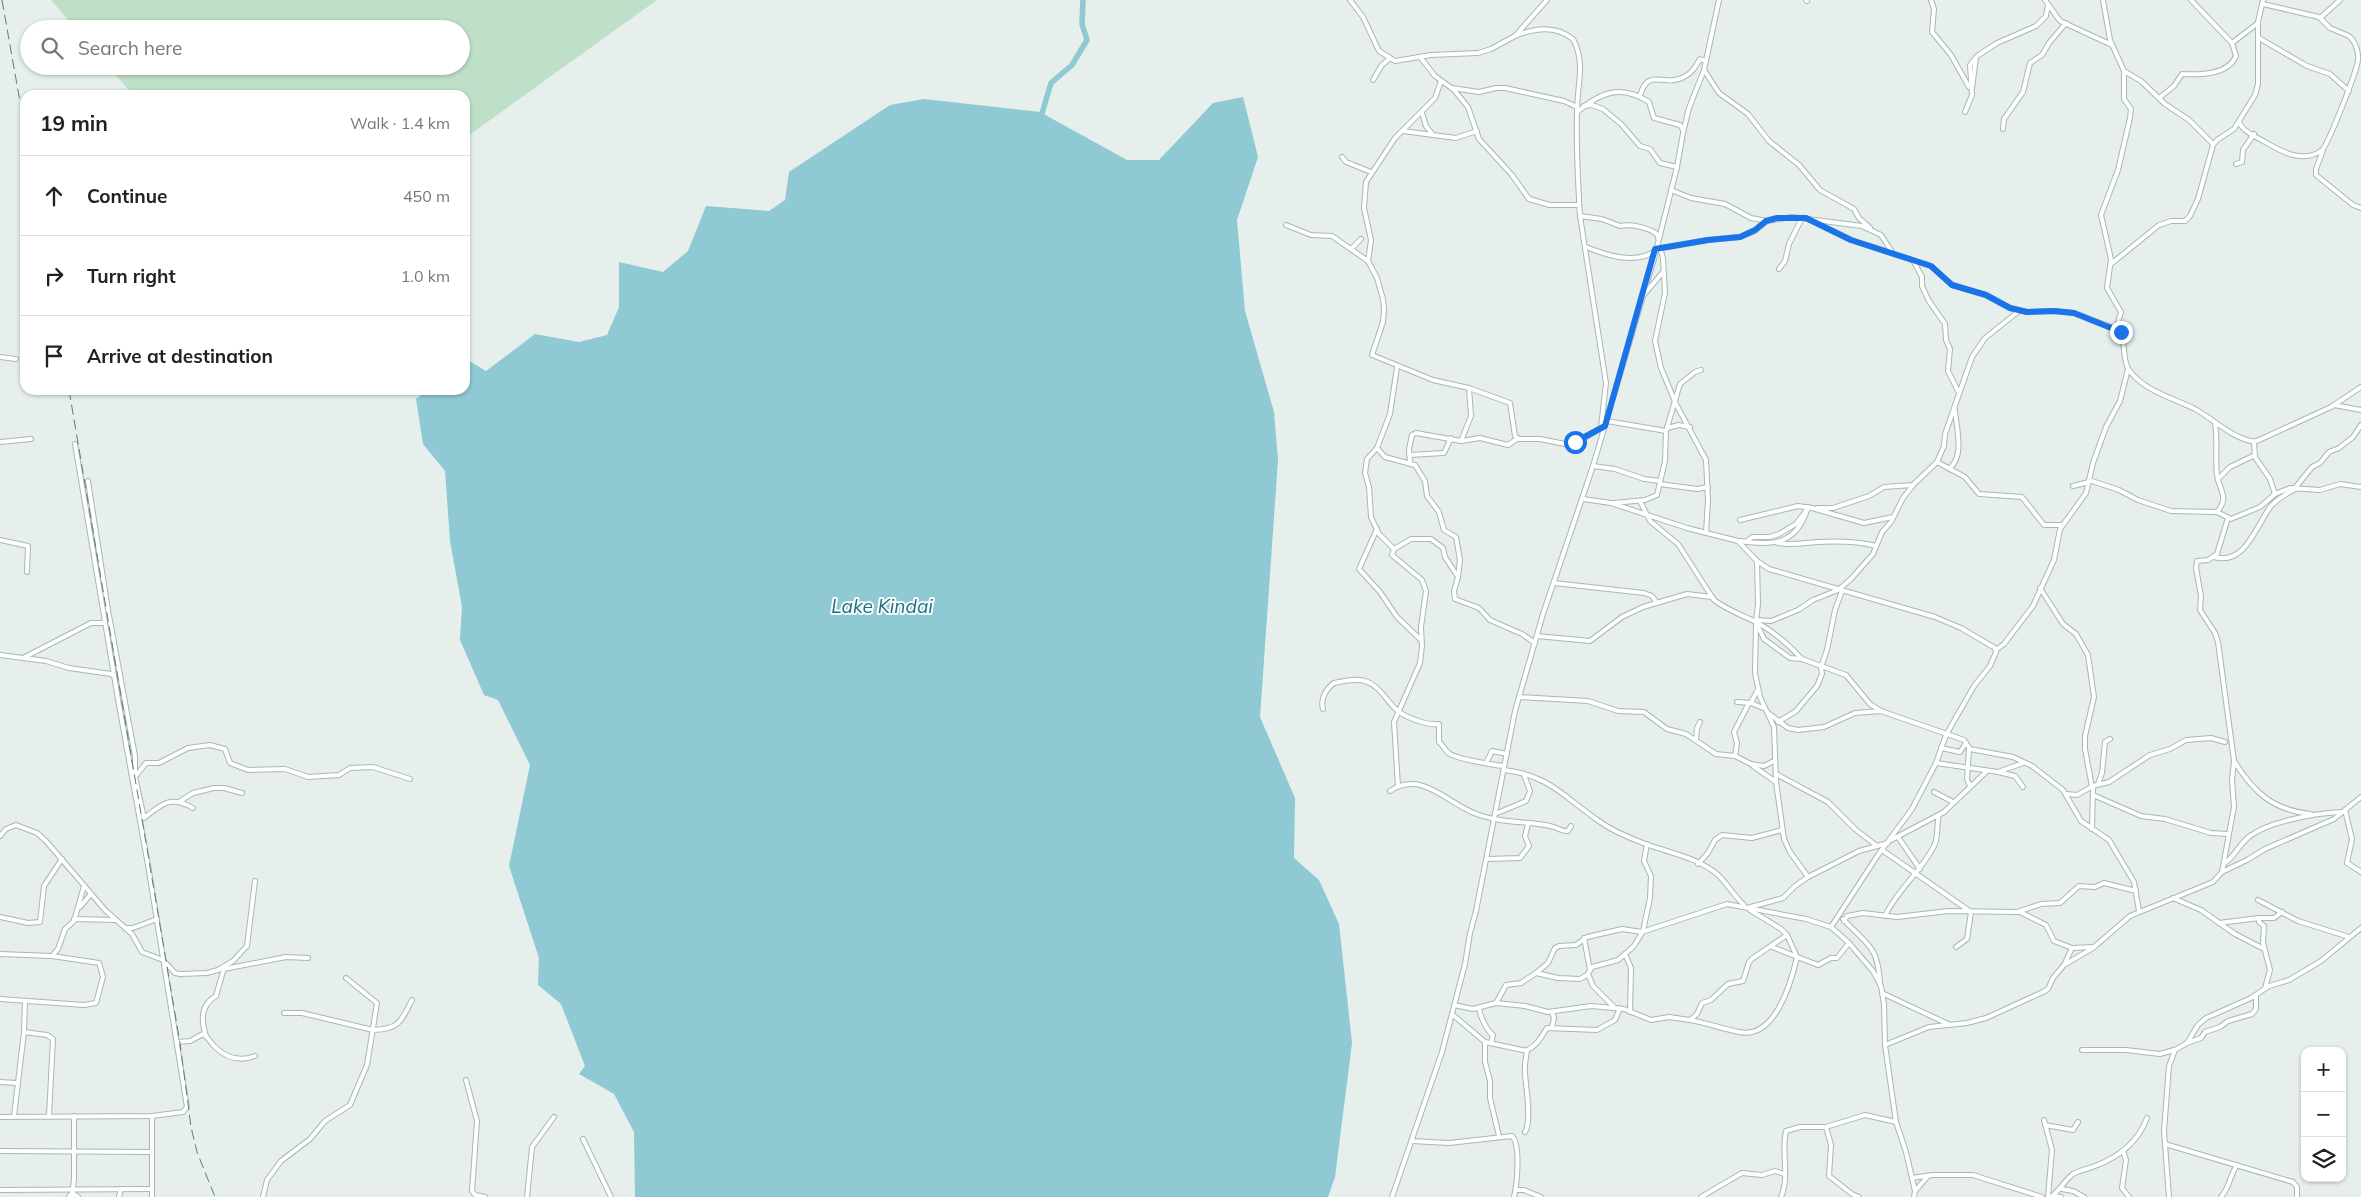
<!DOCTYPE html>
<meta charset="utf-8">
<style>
:root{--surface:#fff;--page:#f6f6f6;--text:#222;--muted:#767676;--line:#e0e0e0}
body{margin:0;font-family:Mulish,sans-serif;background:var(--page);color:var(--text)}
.controls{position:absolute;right:15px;bottom:15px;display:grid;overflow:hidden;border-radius:10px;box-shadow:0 1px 4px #0004}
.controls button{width:45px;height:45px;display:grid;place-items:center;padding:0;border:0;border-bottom:1px solid var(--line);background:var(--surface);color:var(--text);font:25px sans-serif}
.stop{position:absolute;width:15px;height:15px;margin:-11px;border:4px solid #1a73e8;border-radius:50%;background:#fff}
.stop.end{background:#1a73e8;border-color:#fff;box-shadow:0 1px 5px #0008}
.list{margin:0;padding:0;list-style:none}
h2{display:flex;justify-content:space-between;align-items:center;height:65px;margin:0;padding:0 20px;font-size:21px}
h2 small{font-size:16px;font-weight:400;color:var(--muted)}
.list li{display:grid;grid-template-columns:32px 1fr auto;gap:15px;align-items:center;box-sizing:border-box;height:80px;padding:0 20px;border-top:1px solid var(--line)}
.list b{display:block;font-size:19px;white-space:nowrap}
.list em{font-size:16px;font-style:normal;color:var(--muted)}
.icon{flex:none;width:28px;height:28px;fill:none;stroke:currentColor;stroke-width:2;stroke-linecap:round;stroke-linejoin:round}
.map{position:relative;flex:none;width:2361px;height:1197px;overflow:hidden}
.search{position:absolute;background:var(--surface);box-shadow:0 1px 4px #0004;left:20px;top:20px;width:450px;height:55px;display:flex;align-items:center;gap:12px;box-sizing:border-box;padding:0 18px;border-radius:28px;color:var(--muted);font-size:19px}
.panel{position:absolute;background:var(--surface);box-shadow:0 1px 4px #0004;left:20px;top:90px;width:450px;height:305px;border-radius:15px}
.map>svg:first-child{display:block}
.green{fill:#bfe0c8}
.water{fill:#8ec9d4}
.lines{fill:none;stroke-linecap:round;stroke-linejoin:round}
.river{stroke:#8ec9d4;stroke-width:5.5}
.minor-casing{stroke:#a8b8b2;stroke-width:6}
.minor{stroke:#fff;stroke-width:4}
.rail{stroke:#5f7d75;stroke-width:1;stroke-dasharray:10 5;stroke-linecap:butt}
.route{stroke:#1a73e8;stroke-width:6}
.labels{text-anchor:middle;stroke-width:4;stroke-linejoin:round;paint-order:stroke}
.water-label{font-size:19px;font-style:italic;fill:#1c6f80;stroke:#f7fbf9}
</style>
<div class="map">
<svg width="2361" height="1197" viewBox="0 0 2361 1197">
<rect width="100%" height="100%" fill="#e6efeb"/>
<!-- green -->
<polygon class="green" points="51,0 657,0 465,138 465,95 133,95 108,66 461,66 461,29 76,29"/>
<!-- water -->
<polygon class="water" points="1243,97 1258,157 1237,220 1245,311 1274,412 1278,460 1260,717 1295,798 1294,858 1319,880 1339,924 1352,1043 1335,1177 1328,1197 635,1197 634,1132 614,1094 579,1074 585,1066 561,1004 538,985 539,958 509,866 530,765 498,700 484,695 460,640 462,607 450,541 445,471 423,444 416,399 428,390 465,390 466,359 486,371 535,334 579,342 607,335 619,307 619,262 663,272 688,251 706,206 769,211 785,200 789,172 890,105 924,99 1040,112 1127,160 1159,160 1213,103"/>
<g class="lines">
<!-- river -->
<polyline class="river" points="1040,120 1051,83 1072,65 1087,40 1082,24 1083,0"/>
<defs>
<g id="minor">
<polyline points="1350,0 1363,17 1379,51 1395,61 1431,55 1478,53 1491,49 1515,36 1547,0"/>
<polyline points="1806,0 1807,1"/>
<polyline points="1931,0 1934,9 1932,32 1951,55 1969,87"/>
<polyline points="2045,0 2060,21 2112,45"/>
<polyline points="2103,0 2110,40 2124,71 2141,81 2165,104 2189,120 2213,144"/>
<polyline points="2320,18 2340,0"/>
<path d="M1515,36C1535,28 1555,25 1573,39C1586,63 1577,85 1577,111C1576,144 1578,183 1580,216L1606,383L1601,427"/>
<polyline points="2259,38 2307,66 2330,74 2349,91"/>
<polyline points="2232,43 2258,23"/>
<polyline points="1420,57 1435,76 1454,90 1468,107 1479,139 1512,175 1529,199 1550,205 1579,205"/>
<polyline points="1704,70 1719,93 1748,114 1769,141 1799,165 1820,190 1854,209 1859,218 1870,228"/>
<polyline points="1373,80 1382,65 1389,59"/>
<polyline points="1441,81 1435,98 1395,138 1366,182 1364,208 1371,240 1368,261 1377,278 1383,299 1384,310 1383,322 1372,355 1433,380 1469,388 1510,403 1515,436 1519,439 1540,439 1565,444 1583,439 1605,426"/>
<polyline points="1452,88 1479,92 1496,88 1505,88 1564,101 1577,107"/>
<polyline points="1972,88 1976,58"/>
<path d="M1640,96C1648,66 1664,88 1684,77C1692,73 1696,66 1700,59L1706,61"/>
<path d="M2159,98L2174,86L2182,74C2200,75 2228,75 2236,56L2232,43L2191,0"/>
<polyline points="1584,106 1592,105 1603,109 1621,124 1640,146 1650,149 1660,163 1677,167"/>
<path d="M1577,112C1601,92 1621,84 1649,102L1654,118L1680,125L1683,130"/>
<polyline points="1965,112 1972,95 1970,65 1977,56 1997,43 2036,26 2046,16 2048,5"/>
<polyline points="1422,113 1426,126 1433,135 1456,138 1477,131"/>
<path d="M2239,121C2241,131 2257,137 2265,142C2282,152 2304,164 2322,150C2328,145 2357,71 2358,60C2359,52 2355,41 2349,36L2330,28L2319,17L2263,4"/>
<polyline points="2003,129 2004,119 2023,92 2030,63 2042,55 2049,43 2066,23"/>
<polyline points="1403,131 1433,135"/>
<polyline points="2323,150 2316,169 2316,175 2353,205 2361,208"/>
<polyline points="1342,157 1346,162 1371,172"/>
<polyline points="2236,164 2242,162 2243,150 2254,134"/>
<polyline points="1671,190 1691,198 1725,204 1751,218 1767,221"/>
<path d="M1580,216L1602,219L1620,226C1631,224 1647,227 1657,234L1658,238"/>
<path d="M1806,218L1851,240L1931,266L1952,285L1986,295L2010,308L2027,312L2054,311L2074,313L2119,330C2127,341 2121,358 2129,370C2144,391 2173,398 2195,409C2213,419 2231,437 2251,441C2255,442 2256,441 2259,440L2331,407L2361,387"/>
<polyline points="1286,225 1311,235 1332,236 1368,261"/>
<path d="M1586,247C1606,255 1635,265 1655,251"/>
<polyline points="1352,248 1361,239"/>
<polyline points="1660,248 1663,258 1665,293 1655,341 1661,368 1676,404 1706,460 1708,500 1706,533"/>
<polyline points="1657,249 1708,240 1740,237 1755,231 1767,221 1792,217 1862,226 1881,235 1892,252"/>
<polyline points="1914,262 1922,277 1922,286 1929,301 1945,324 1946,340 1950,349 1948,371 1958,391"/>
<polyline points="2111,264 2159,225 2171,221 2185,221 2190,216 2198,199 2213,145 2217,140 2234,129 2255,95 2258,84 2258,22 2263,0"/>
<polyline points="1779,269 1785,261 1789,244 1802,218"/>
<polyline points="1642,297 1663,272"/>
<polyline points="2116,329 2121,312 2107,288 2111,259 2101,215 2118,170 2130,118 2131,109 2124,99 2124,71"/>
<polyline points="0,357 16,359"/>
<polyline points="1397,367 1390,414 1377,448 1367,459 1365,473 1369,487 1371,517 1379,534 1394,549 1411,539 1431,539 1443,548 1445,557 1458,577 1454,591 1455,599 1479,608 1490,620 1522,634 1535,643"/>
<polyline points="2334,405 2361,410"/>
<polyline points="1607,421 1666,431"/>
<path d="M2215,423C2218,441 2215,458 2217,475C2219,490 2230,497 2217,512"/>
<polyline points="1667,428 1679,425 1690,427"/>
<polyline points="1461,441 1471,416 1469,388"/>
<polyline points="0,442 31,439"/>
<polyline points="2254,442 2255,457 2270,479 2275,494"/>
<polyline points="1377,448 1385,457 1415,465 1425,481 1427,496 1439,512 1444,530 1456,537 1460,560 1458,577"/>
<polyline points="1409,455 1444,453 1451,438"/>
<polyline points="1410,462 1409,449 1412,435 1416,433 1461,441 1480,438 1508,445 1517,439"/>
<polyline points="1937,462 1965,477 1979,494 2022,497 2044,525 2062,525"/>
<polyline points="1593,466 1615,469 1644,479 1660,481"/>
<path d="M1950,468C1965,455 1956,427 1955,410"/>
<polyline points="2218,479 2230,467 2255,455"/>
<polyline points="2089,480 2119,490 2138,500 2171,511 2217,512 2231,519 2260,507 2275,494 2290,488 2320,490 2340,484 2361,487"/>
<polyline points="88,481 108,610 135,756 135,777 144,818"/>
<polyline points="1660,484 1697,489 1708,487"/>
<polyline points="2073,486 2089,482"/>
<polyline points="2295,488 2312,467 2320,463 2329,452 2339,448 2353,437 2361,425"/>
<polyline points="1583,499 1611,503 1687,528 1738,541 1757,561 1769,569 1935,617 1961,628 1995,648 1996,652 1990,666 1974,686 1946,735 1936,763 1912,809 1878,855 1831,927"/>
<path d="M1640,501L1650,521L1678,544L1714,600C1727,610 1742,615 1756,622C1773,631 1789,645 1802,659"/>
<polyline points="1614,503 1645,500 1657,495 1665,461 1666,431 1680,384 1695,372 1701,370"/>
<polyline points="1817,508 1833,508 1869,496 1884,487 1913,485"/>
<polyline points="1740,520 1798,506 1812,508 1864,523 1893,517"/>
<polyline points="1377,529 1359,569 1380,592 1397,617 1421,640"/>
<polyline points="0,540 28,546 27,572"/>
<path d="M1740,541C1773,546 1797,545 1808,507"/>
<polyline points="1746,542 1752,537 1770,537 1779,534 1796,524 1808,508"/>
<path d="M1778,543C1792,546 1803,543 1817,542C1837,541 1857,541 1876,546"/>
<polyline points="1394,549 1392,555 1422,580 1426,591 1421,627 1422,646 1420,663 1394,722 1398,786"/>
<path d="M2214,557C2246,566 2256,525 2271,506C2278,498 2288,493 2297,488"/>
<polyline points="1757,561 1758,604 1756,622 1764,639 1790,658 1802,659 1846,675 1870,704 1881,711"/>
<polyline points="1554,583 1644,593 1652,596 1657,603"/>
<polyline points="2040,588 2063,624 2076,634 2088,655 2094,697 2085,736 2085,749 2092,787"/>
<polyline points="1756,620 1771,621 1798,610 1813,600 1838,590 1851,579 1873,554 1882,532 1891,522 1903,498 1914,484 1937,462 1944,446 1945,434 1972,357 1985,338 2019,311"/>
<polyline points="1756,625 1755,673 1760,697 1774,727 1776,782 1784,839 1790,852 1808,877"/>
<polyline points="1537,636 1590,641 1622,617 1643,607 1687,594 1712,597"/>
<polyline points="1996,650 2004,644 2033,606 2054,560 2060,529 2086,493 2093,463 2106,427 2120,401 2128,369"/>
<polyline points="0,655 23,658 91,623 105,623"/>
<polyline points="23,658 46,661 69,668 111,674 114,676"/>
<polyline points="1519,697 1588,701 1618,711 1644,712 1667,729 1686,734 1716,754 1735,756 1751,764 1764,766 1774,761"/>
<polyline points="1737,702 1751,703 1763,708"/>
<polyline points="1751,703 1758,689"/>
<path d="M1323,709C1320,699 1326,689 1334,683C1344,681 1355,678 1365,681C1381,686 1387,703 1399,712C1408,718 1429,726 1439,724V742C1443,745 1446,752 1450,754C1458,759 1493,765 1504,766"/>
<polyline points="1767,712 1788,728 1798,730 1824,727 1855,713 1881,711 1964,740 1970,749 2013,757 2032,766 2063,790 2081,821 2109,840 2134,882 2139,911"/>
<polyline points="1778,722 1796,711 1817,686 1822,674 1821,667 1827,650 1835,610 1842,591"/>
<polyline points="1696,740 1697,728 1700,722"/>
<polyline points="1941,748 1960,752 1966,743"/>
<polyline points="1969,749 1967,779 1970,786"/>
<polyline points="1735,756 1737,743 1734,732 1749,703"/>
<path d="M2234,761C2254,793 2273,810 2311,814"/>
<polyline points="1486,763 1492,751 1507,754"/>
<polyline points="1936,763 1998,772 2023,763"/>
<polyline points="1753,766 1776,782"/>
<path d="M1504,770C1548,775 1562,795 1596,819C1609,829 1627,837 1643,843C1666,852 1697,857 1717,874C1727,883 1734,896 1744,905"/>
<polyline points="1998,772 2015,776 2023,787"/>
<polyline points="1776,774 1828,802 1855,829 1877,846"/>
<polyline points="135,777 146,763 159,763 188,748 210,745 225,749 230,763 248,770 285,769 308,777 339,775 350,768 373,767 410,779"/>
<polyline points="2098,784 2102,773 2105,742 2110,739"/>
<path d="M1390,791C1421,770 1446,802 1474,813C1498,823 1525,821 1550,826C1557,827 1562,832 1568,831L1571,826"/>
<polyline points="1934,792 1953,802"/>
<polyline points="2067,794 2077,795 2093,786 2109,782 2150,755 2170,749 2186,740 2211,738 2225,742"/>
<polyline points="2093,795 2141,816 2165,819 2211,833 2228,834"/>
<polyline points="179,802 193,793 214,788 224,788 242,793"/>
<polyline points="2345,810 2352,839 2347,863 2361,872"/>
<polyline points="1495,814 1526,801 1530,791 1524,775"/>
<path d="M144,818C162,804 170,795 193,808"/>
<polyline points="2092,829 2093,786"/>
<polyline points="0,836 6,829 16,825 37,833 46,841 105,910 132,934 142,952 163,960 175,973 180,974 207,973 218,970 233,961 247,946 255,881"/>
<polyline points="1898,837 1920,869"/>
<polyline points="1891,840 1944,812 1987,771"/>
<polyline points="1882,850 1971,912 1967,939 1956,947"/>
<polyline points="1487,859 1520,858 1529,846 1525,836 1528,824"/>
<polyline points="1698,864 1708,853 1715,840 1722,835 1752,838 1782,830"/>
<path d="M2224,864C2235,856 2240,843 2250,836C2270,821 2317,813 2342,812"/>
<polyline points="2222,872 2234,807 2232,780 2234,761 2218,642 2215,633 2200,610 2201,596 2196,568 2197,561 2208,560 2217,554 2228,518"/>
<polyline points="2173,898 2201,910 2235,934 2264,949"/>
<polyline points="2258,900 2298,921 2349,937"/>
<polyline points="80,907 91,894"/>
<polyline points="1747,908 1783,898 1795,886 1808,877 1859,851 1888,843"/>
<polyline points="2020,912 2046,925 2054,941 2072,948 2094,947"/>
<path d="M1885,916C1897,890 1921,872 1934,846C1939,837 1936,825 1939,815"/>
<polyline points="0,917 28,923 40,922 44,886 62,859"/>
<polyline points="2259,918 2259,922 2264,926 2263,943 2270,970 2265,988"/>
<polyline points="74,919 115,920"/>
<path d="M1843,919C1867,945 1878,945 1880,983"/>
<polyline points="1844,921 1847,916 1863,913 1897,917 1948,911 2017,912 2041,904 2060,903 2079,886 2095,887 2104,883 2136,891"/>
<polyline points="2219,923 2259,918 2274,918 2282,912"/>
<polyline points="125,928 133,928 157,919"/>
<polyline points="1584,938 1590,970"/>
<polyline points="1772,947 1818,965 1831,958 1837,958 1849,943"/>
<polyline points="0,954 52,956 58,949 65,929 74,921 84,886"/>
<polyline points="1625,954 1631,968 1630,1012"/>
<polyline points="2065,963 2072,948"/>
<polyline points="224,969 286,957 308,958"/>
<polyline points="1536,973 1548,963 1555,948 1559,946 1576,945 1587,937 1622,929 1642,932 1727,904 1806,919 1831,927 1849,943 1873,971 1881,986 1884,1004 1885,1045 1896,1122 1906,1152 1915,1191 1914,1197"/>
<polyline points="1588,974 1593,986 1614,1007"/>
<polyline points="1882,993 1948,1024"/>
<polyline points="0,999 84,1005 96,1003 103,977 99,963 52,956"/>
<polyline points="1496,1003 1506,985 1521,983 1536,973 1558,978 1580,979 1587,975 1592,967 1618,960 1634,946 1643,931 1650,898 1651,876 1644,861 1647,844"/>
<polyline points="1454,1005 1473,1009 1496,1003 1525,1006 1548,1012 1591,1006 1624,1009 1651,1020 1669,1017 1690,1020 1697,1014 1702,1003 1711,1000 1728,984 1743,981 1749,962 1753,958 1787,935"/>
<path d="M1479,1008C1480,1016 1487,1031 1493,1035L1491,1043"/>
<path d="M284,1013H302L373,1030C399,1029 401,1022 412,1000"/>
<polyline points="1453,1015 1485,1042 1485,1062 1490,1081 1490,1098 1499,1136"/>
<path d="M1690,1020C1707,1023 1723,1029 1739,1032C1775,1040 1791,983 1797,957L1787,935L1781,929L1750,910"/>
<polyline points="1552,1027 1554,1018 1552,1012"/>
<polyline points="24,1032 47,1035 53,1039 49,1116"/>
<path d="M206,1036C201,1021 200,1005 216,996L224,968"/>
<path d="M177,1042L190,1041L203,1034C208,1037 210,1042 214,1046C226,1058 240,1062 255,1056"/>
<polyline points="1485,1042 1527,1051"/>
<polyline points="2187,1043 2201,1038 2205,1032 2220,1027 2228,1021 2252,1014 2256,1009 2256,995"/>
<polyline points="1885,1045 1929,1027 1967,1023 1986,1018 2043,992 2048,989 2053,978 2064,965 2093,948 2130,916 2213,882 2222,872 2247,860 2265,849 2334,819 2361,797"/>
<polyline points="2082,1050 2126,1050 2160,1054 2174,1050"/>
<polyline points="466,1080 477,1121 472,1191 475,1195 485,1197"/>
<polyline points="0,1082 17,1083"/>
<polyline points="14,1116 24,1032 25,1001"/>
<polyline points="152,1116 152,1197"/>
<polyline points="0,1117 152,1116 183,1112 187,1107 148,865 119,705 75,444"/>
<polyline points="2044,1120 2052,1150 2048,1197"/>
<polyline points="2045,1125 2073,1130 2078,1122"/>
<polyline points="1826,1127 1831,1145 1829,1176 1852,1194 1859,1197"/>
<path d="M1525,1132C1532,1122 1526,1087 1525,1074C1524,1067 1526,1058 1527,1050C1537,1046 1541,1037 1547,1028L1597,1030L1615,1020L1620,1008"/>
<polyline points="583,1139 611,1197"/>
<path d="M1411,1141L1449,1143L1512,1136C1521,1145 1517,1184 1514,1197"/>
<polyline points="2165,1144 2293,1182 2297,1187 2297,1197"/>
<polyline points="0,1151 152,1152"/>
<polyline points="2123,1151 2126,1160 2122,1188 2129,1197"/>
<polyline points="1912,1178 1932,1175 1973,1175 2042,1197"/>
<polyline points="2062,1189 2073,1191 2084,1197"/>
<polyline points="0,1190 152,1189"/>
<polyline points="1516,1190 1524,1190 1541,1197"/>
<polyline points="1915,1191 1928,1176"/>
<path d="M2052,1196C2060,1190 2065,1180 2073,1174C2080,1170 2088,1169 2095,1166C2119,1157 2138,1142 2147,1118"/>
<polyline points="2053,1196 2061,1197"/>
<polyline points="69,1197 72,1193 78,1197"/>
<polyline points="72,1197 74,1179 74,1116"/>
<polyline points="119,1197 121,1189"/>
<polyline points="263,1197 267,1180 281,1161 310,1139 325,1121 350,1105 367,1065 377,1003 346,978"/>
<polyline points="527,1197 532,1147 554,1117"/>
<polyline points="1392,1197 1442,1052 1465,964 1470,933 1476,911 1515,711 1543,614 1593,466 1654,259 1677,167 1683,133 1689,108 1704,70 1719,0"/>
<polyline points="1701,1197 1742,1173 1762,1175 1775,1171 1784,1174"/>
<path d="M1781,1197C1790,1177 1781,1153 1786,1131L1800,1127H1826L1865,1115L1896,1122"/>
<polyline points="2169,1197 2164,1131 2169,1066 2175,1050 2187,1043 2198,1025 2206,1018 2251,998 2269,986 2289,980 2321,961 2361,928"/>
<path d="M2221,1197C2230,1187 2229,1177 2237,1165"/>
</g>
</defs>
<!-- minor casing -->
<use href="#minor" class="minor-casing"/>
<!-- minor -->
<use href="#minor" class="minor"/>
<!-- rail -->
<g class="rail">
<polyline points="2,0 25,130"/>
<polyline points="69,390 180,1043 191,1127 197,1152 215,1197"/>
</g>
</g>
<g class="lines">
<!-- route -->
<polyline class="route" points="1575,442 1605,426 1655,249 1708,240 1740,237 1755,230 1766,221 1777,218 1806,218 1851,240 1931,266 1952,285 1986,295 2010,308 2027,312 2054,311 2074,313 2121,332"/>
</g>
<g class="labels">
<!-- water labels -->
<g class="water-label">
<text x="882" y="613">Lake Kindai</text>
</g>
</g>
</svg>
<div class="controls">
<button>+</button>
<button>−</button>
<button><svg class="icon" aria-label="layers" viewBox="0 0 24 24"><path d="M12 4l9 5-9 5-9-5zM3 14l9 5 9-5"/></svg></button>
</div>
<div class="stop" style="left:1575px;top:442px"></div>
<div class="stop end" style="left:2121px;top:332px"></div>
<div class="search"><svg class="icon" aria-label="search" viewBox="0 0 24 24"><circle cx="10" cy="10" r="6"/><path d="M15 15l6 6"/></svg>Search here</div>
<section class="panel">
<h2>19 min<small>Walk · 1.4 km</small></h2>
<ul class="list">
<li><svg class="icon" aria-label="ahead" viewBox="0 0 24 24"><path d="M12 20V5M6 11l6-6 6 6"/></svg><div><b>Continue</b></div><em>450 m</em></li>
<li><svg class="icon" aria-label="right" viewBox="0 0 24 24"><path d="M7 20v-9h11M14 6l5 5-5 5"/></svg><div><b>Turn right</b></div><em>1.0 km</em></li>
<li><svg class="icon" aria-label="arrive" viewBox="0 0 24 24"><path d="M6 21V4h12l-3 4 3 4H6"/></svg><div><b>Arrive at destination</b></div></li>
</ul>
</section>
</div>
